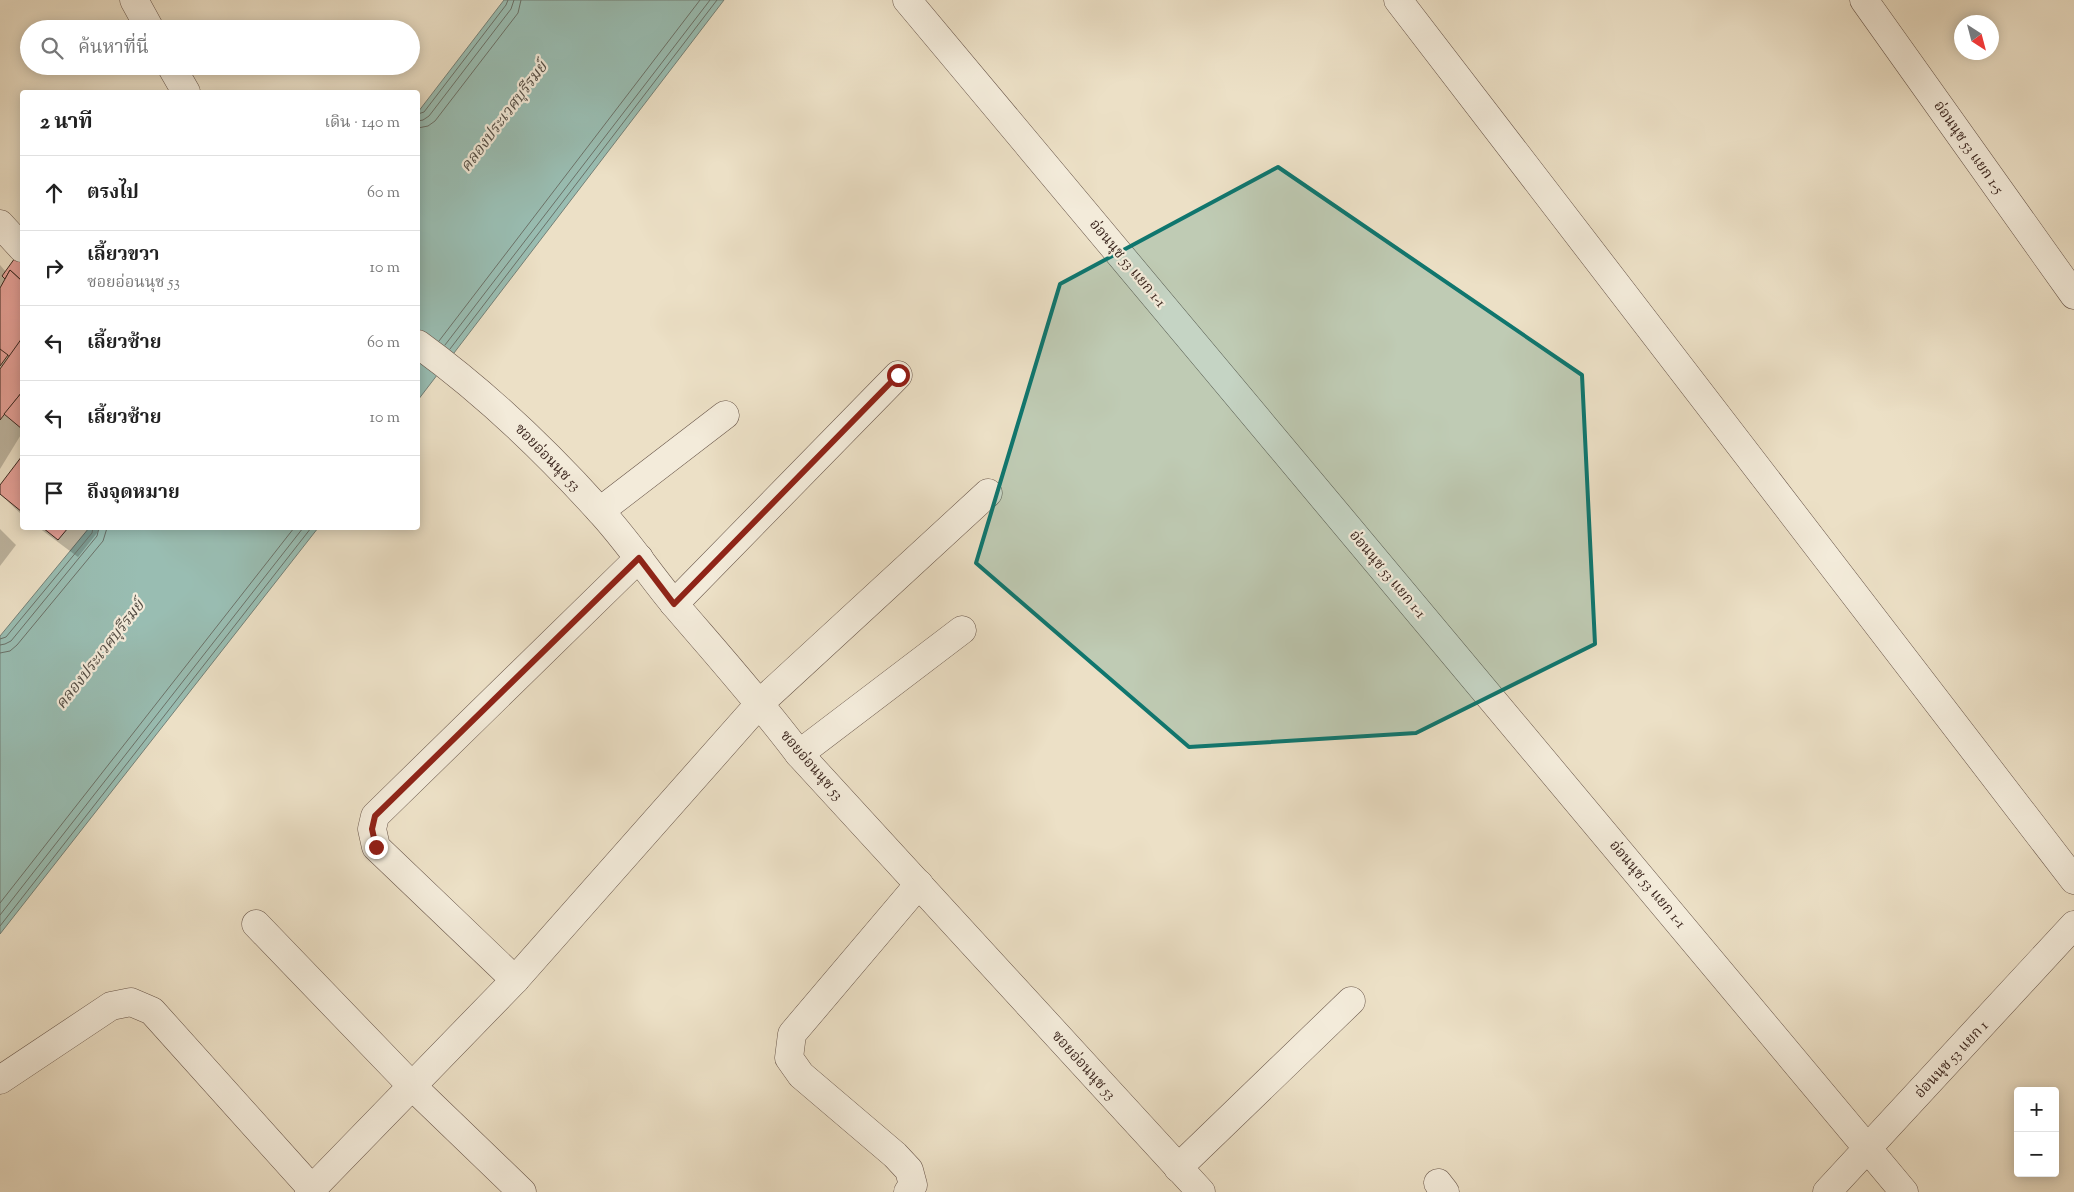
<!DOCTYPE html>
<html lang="th">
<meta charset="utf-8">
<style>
:root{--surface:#fff;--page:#f2f2f2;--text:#222;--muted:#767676;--line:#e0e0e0}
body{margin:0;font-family:"Sorts Mill Goudy","Noto Serif Thai",serif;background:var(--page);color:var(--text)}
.controls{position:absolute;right:15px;bottom:15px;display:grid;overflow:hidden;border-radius:5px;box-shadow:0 2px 12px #0003}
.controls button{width:45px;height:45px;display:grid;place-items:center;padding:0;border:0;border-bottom:1px solid var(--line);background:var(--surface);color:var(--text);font:25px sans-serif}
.compass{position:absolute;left:1954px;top:15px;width:45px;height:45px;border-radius:50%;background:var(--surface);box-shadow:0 2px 12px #0003;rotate:144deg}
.stop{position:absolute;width:15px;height:15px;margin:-11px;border:4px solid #8f2418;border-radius:50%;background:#fff}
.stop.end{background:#8f2418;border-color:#fff;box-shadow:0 1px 5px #0008}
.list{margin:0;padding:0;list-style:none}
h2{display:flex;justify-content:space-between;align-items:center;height:65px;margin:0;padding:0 20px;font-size:21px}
h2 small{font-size:16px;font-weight:400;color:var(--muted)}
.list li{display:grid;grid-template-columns:32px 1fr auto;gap:15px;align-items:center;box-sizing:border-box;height:75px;padding:0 20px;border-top:1px solid var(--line)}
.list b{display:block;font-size:19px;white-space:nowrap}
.list p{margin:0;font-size:16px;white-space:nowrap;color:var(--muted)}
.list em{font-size:16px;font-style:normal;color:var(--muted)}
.icon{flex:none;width:28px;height:28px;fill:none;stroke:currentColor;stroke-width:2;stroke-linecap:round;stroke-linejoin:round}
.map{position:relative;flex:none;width:2074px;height:1192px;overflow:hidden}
.search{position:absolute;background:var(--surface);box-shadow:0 2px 12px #0003;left:20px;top:20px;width:400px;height:55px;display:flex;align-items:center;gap:12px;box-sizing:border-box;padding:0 18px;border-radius:28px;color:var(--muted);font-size:19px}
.panel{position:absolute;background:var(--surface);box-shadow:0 2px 12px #0003;left:20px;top:90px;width:400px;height:440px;border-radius:5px}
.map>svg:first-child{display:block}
.water{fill:#99bdb2;stroke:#748178}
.shadow{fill:#0003}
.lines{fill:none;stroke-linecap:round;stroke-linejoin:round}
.shore{stroke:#6b7269;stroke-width:1}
.building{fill:#e7a198;stroke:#3d2820}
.minor-casing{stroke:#69564a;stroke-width:29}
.minor{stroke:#f3ebda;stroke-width:28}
.route{stroke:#8f2418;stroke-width:6}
.marked{fill:#0f766e;fill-opacity:0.2;stroke:#0f766e;stroke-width:4;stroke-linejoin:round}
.labels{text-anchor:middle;stroke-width:4.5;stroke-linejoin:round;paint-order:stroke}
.street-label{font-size:15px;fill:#3d2820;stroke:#f3ebda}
.water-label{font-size:16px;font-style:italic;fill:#544d44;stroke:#f3ebda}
</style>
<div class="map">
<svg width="2074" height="1192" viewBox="0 0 2074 1192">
<rect width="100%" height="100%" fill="#ece0c6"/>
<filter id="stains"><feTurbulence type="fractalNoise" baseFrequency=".004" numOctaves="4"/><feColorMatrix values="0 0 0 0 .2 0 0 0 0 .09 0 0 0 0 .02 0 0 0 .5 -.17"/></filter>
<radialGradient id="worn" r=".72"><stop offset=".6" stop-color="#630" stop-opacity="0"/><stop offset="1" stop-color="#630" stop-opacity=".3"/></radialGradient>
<!-- water -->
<g class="water">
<polygon points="504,0 724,0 418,400 418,112"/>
<polygon points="89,528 318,528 0,934 0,636"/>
</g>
<!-- shadow -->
<g class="shadow">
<polygon points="22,255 22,433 0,469 0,265 6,272"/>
<polygon points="22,458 22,515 0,494 0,487"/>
<polygon points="39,528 101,528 78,557"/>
<polygon points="0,529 16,545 0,566"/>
</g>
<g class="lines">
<!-- shore -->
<g class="shore">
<polyline points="418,114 424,112 506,5 508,0"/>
<polyline points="418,121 423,120 429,116 511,9 514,0"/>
<polyline points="418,128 428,126 435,121 518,13 521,0"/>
<polyline points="439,341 700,0"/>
<polyline points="445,345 710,0"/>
<polyline points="450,349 717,0"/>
<polyline points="0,639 6,637 92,533 93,528"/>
<polyline points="0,645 5,644 11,641 97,536 99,528"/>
<polyline points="0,653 10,651 17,645 103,541 107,528"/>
<polyline points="0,903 294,528"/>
<polyline points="0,915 303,528"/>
<polyline points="0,926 311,528"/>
</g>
</g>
<!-- building -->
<g class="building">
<polygon points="20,251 22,253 22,281 10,270 5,279 2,276"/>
<polygon points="10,270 22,281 22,339 10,357 0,350 0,288"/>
<polygon points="22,338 22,392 0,420 0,369"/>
<polygon points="0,349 8,355 0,366"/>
<polygon points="22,392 22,429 4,414"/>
<polygon points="22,456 22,512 0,494 0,485"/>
<polygon points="43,528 68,528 58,540"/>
</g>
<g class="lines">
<defs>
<g id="minor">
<polyline points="134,0 150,29"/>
<polyline points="907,0 1904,1192"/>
<polyline points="1398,0 2074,880"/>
<polyline points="1864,0 2074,295"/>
<polyline points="171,66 186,92"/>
<polyline points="0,224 22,248"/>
<path d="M418,344C484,392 544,449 599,510C627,540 649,574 675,605C717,654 760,702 799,754L1201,1192"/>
<polyline points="600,511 725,415"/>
<polyline points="674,604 898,375"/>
<polyline points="799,754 962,630"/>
<polyline points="256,924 412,1086 522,1192"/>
<polyline points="515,980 376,847 372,829 375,816 639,558"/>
<polyline points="0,1080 111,1006 131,1002 152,1011 312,1189"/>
<polyline points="1178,1168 1351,1001"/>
<polyline points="1438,1183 1445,1192"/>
<polyline points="309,1192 515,980 760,703 988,493"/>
<polyline points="908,1192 913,1185 909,1170 895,1155 801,1075 789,1058 792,1034 919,884"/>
<polyline points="1827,1192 2074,925"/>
</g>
</defs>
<!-- minor casing -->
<use href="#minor" class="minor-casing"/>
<!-- minor -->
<use href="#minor" class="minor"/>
</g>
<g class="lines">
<!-- route -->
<polyline class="route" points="376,847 372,829 375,816 639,558 674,604 898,375"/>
</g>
<!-- marked area -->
<path class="marked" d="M1278,167L1582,375L1595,644L1416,733L1189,747L976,563L1060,284Z"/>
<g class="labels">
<!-- street labels -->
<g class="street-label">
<text transform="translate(1969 147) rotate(55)" y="5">อ่อนนุช 53 แยก 1-5</text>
<text transform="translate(1128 263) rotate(50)" y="5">อ่อนนุช 53 แยก 1-1</text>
<text transform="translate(548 457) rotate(46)" y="5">ซอยอ่อนนุช 53</text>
<text transform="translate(1388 574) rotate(50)" y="5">อ่อนนุช 53 แยก 1-1</text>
<text transform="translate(812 765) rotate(49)" y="5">ซอยอ่อนนุช 53</text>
<text transform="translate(1648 884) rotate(50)" y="5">อ่อนนุช 53 แยก 1-1</text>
<text transform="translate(1951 1059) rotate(-47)" y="5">อ่อนนุช 53 แยก 1</text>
<text transform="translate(1084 1065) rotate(48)" y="5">ซอยอ่อนนุช 53</text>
</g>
<!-- water labels -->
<g class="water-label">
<text transform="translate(503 116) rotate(-53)" y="6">คลองประเวศบุรีรมย์</text>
<text transform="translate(99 654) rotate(-52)" y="6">คลองประเวศบุรีรมย์</text>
</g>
</g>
<rect width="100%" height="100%" filter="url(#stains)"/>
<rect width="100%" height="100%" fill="url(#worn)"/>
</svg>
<div class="controls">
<button>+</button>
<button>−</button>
</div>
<svg class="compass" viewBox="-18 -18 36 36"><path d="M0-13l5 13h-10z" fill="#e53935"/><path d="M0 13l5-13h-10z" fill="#767676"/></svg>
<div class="stop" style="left:898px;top:375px"></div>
<div class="stop end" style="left:376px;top:847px"></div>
<div class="search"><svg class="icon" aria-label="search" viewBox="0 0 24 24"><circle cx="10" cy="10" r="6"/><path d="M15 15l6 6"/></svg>ค้นหาที่นี่</div>
<section class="panel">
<h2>2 นาที<small>เดิน · 140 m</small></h2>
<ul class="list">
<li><svg class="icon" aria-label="ahead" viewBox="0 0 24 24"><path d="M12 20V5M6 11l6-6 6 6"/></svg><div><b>ตรงไป</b></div><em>60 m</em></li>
<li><svg class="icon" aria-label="right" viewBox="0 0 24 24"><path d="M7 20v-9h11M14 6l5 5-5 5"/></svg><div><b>เลี้ยวขวา</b><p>ซอยอ่อนนุช 53</p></div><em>10 m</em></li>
<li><svg class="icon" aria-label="left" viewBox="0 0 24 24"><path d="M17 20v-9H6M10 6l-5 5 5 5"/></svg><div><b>เลี้ยวซ้าย</b></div><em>60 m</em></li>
<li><svg class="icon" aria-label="left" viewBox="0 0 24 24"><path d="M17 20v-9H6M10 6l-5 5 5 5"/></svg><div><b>เลี้ยวซ้าย</b></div><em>10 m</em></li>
<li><svg class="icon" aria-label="arrive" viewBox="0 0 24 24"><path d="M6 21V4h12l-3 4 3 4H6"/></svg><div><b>ถึงจุดหมาย</b></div></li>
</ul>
</section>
</div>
